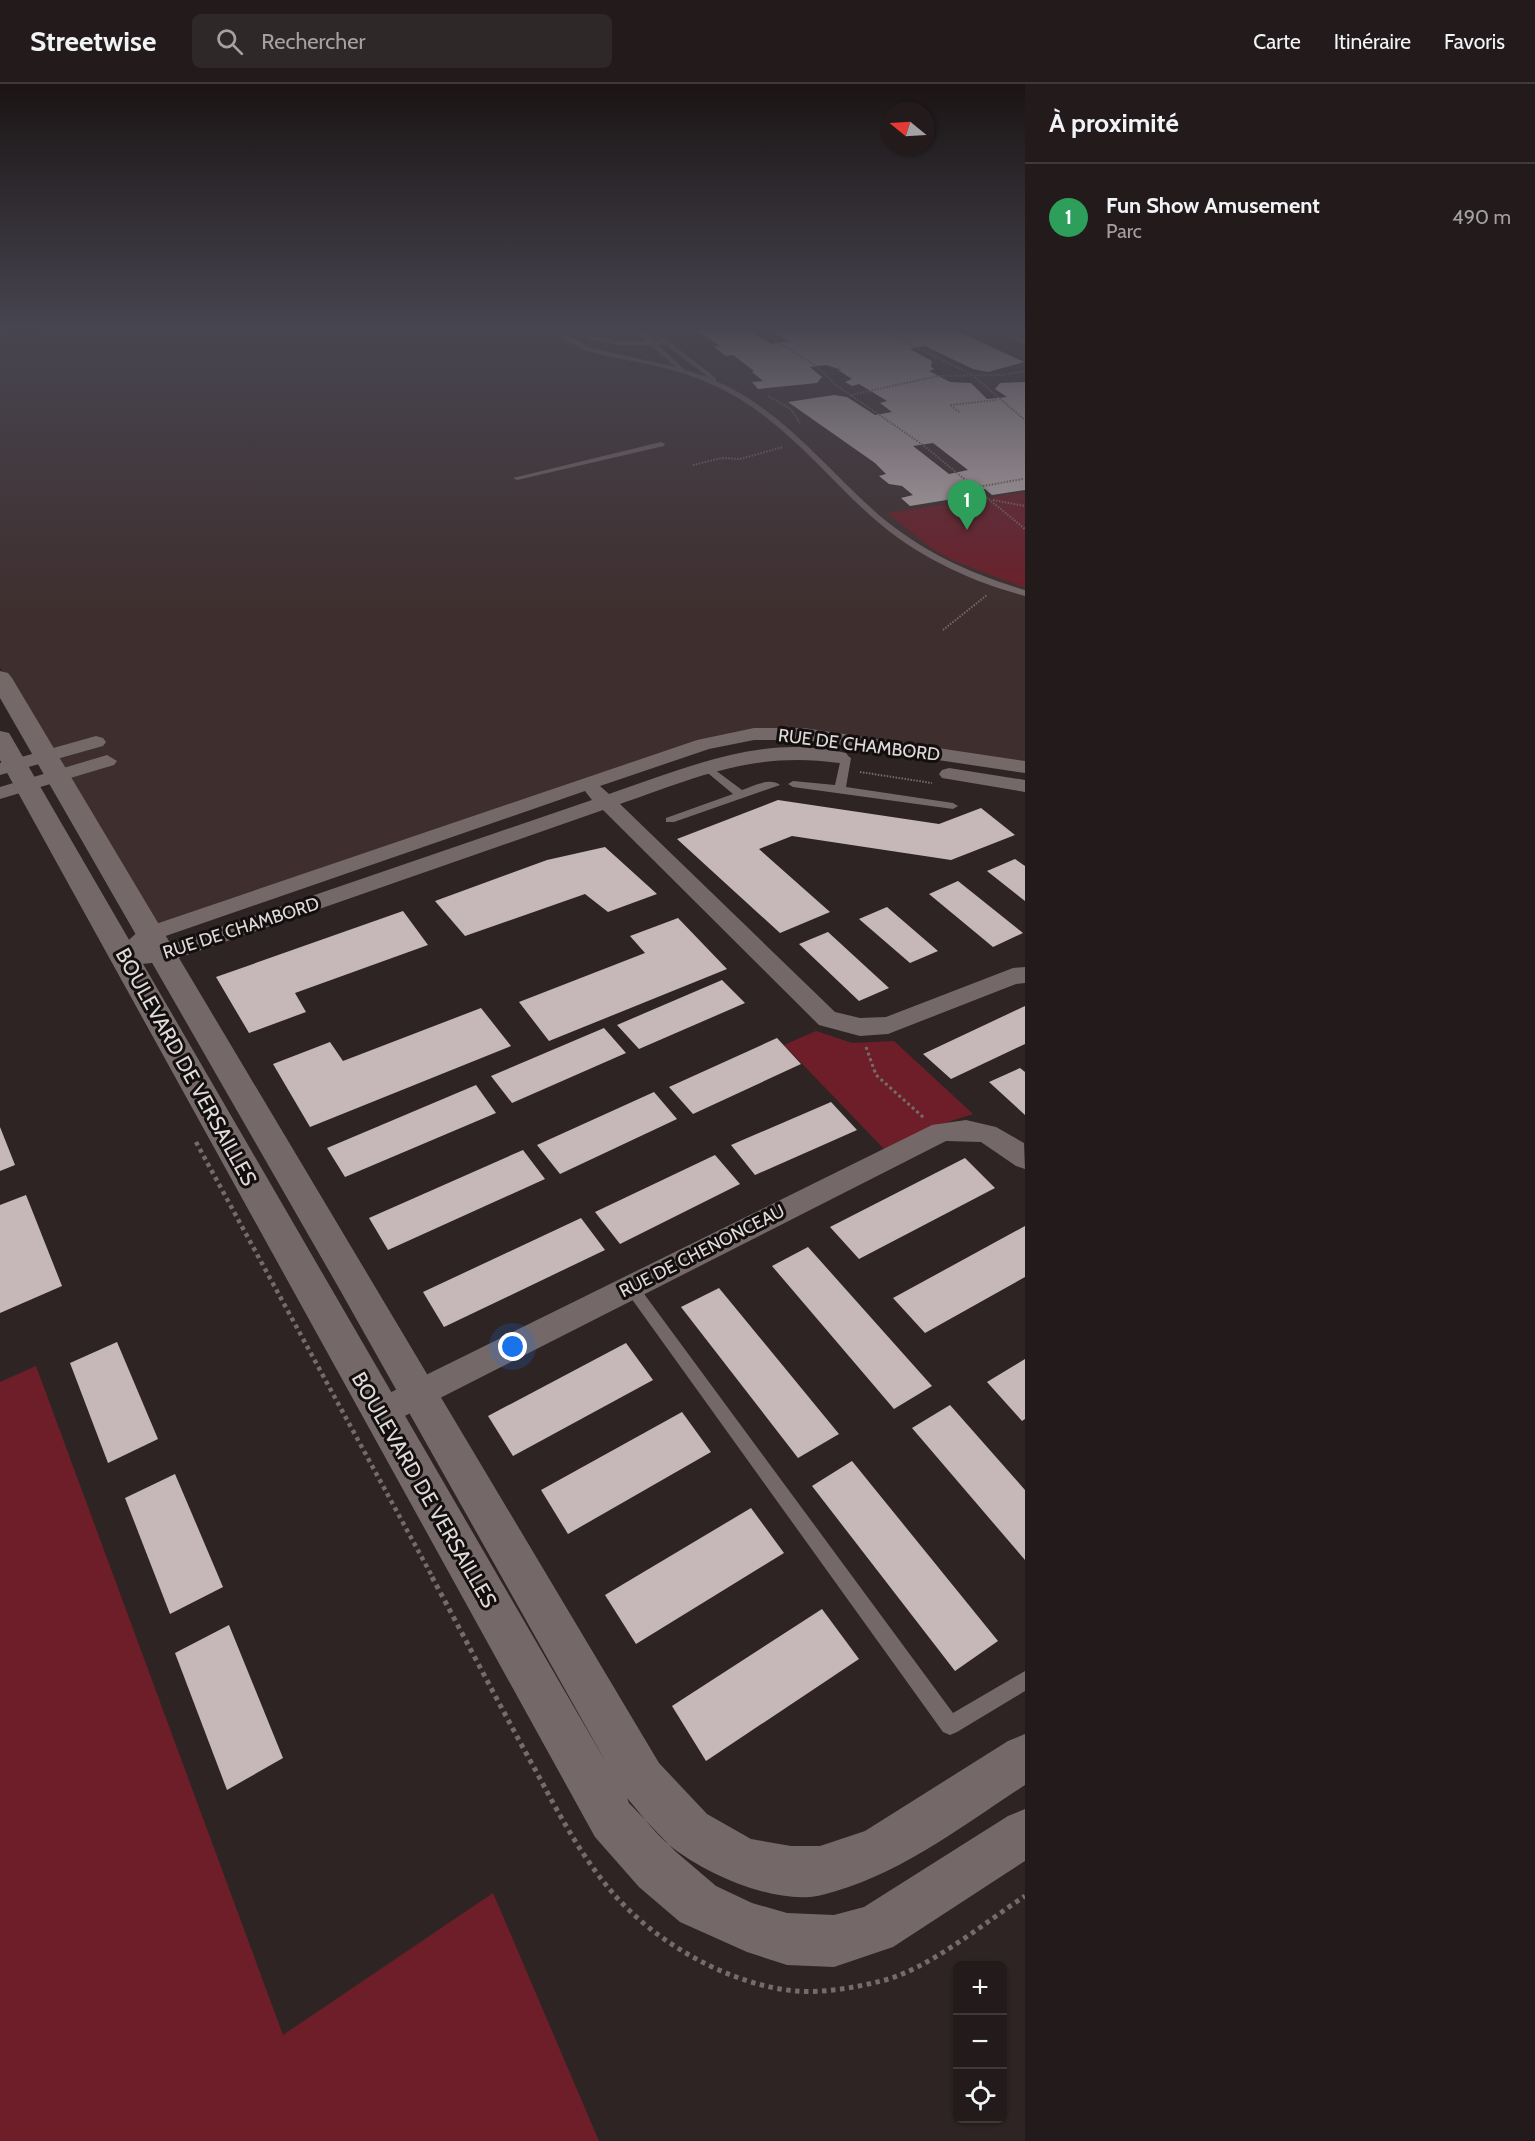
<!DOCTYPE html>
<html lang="fr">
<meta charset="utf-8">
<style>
:root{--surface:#231b1b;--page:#2f2828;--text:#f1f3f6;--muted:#a3a1a3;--line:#40393a;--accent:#8c9099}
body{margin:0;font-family:Cabin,sans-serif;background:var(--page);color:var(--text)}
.controls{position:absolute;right:18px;bottom:18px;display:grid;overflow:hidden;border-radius:9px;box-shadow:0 2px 4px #0004}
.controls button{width:54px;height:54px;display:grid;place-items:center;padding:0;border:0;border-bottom:2px solid var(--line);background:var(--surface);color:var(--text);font:30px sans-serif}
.compass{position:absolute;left:881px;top:18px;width:54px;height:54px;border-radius:50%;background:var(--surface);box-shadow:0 2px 4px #0004;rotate:288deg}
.you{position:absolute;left:513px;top:1263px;width:21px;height:21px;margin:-15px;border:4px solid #fff;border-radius:50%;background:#1a73e8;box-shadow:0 0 0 9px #1a73e833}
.badge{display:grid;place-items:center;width:39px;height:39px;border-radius:50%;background:var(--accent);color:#fff;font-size:20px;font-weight:700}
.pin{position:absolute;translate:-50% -50px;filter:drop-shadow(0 2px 3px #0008)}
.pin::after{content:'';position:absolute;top:32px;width:21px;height:18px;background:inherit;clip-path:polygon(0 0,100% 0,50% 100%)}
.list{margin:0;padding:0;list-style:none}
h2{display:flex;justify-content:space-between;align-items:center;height:78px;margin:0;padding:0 24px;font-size:26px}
h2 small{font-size:20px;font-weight:400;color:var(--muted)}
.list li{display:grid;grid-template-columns:39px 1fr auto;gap:18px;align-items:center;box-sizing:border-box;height:108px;padding:0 24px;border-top:2px solid var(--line)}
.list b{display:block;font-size:22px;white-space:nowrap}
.list p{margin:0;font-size:20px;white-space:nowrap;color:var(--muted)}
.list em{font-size:20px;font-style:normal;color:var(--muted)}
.icon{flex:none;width:33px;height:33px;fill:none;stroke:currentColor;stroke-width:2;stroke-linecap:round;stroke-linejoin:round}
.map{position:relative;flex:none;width:1025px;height:2057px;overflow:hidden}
header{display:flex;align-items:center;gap:36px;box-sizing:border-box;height:84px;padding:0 30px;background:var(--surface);border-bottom:2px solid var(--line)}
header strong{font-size:28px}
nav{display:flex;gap:33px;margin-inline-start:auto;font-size:21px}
.search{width:420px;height:54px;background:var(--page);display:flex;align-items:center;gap:15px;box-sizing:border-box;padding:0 21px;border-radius:9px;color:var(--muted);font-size:22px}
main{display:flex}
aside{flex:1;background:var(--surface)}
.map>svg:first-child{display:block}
.built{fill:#3e2e2e}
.green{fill:#6e1e28}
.building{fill:#c6b8b8;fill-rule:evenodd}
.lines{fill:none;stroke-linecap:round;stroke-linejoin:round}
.path-far3{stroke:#756b6b;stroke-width:2;stroke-dasharray:1.5 1.5;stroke-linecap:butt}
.path-far2{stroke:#756b6b;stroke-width:3;stroke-dasharray:3 3;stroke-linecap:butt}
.path-far1{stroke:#756b6b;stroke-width:4.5;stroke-dasharray:4 4;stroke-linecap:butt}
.path{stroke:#756b6b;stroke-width:5;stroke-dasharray:4.5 4.5;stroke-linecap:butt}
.lane{fill:#756868;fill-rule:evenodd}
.street{fill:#756868;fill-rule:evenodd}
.secondary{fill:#756868;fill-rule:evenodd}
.labels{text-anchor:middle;stroke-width:6;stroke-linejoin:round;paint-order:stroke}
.street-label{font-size:18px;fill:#e1dada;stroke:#130f0f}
.near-street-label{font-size:21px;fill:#e1dada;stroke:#130f0f}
</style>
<header>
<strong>Streetwise</strong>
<div class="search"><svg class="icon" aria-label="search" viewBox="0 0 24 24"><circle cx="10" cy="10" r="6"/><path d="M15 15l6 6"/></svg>Rechercher</div>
<nav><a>Carte</a><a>Itinéraire</a><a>Favoris</a></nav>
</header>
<main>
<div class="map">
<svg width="1025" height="2057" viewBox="0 0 1025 2057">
<rect width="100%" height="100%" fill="#2f2424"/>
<!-- built -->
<polygon class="built" points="63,245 1025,245 1025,682 784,650 704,660 149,850 0,583 0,255"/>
<!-- green -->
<g class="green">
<polygon points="1025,408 1025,504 952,476 930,463 887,429"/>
<polygon points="816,947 852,959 894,957 973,1030 939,1041 887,1068 784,961"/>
<polygon points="36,1282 283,1951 493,1809 599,2057 0,2057 0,1298"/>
</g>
<!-- building -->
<g class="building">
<path d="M694,245H747L771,260L788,257L767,245H953L1024,278L988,288L973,285L925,262L910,265L932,277L931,283L934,285L929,287L950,298L971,299L987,315L1007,313L995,305L1000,299L1025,298V406L992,411L985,405L973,406L977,411L910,422L901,414L913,411L902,402L889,400L879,392L886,390L875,379L788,318L834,311L847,313L875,331L892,328L880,319L887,317L859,300L852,302L845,298L852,295L838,286H842L826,281L810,283L822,293L817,299L758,305L752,298L763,297L752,288L754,287L733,271L726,272L714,263L720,262ZM933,359L968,386L949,390L913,362Z"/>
<polygon points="778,716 939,740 981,724 1015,751 951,776 792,752 759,765 830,828 780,849 677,755"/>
<polygon points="605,763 657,810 608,828 585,810 465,852 435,817 547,776"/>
<polygon points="1015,775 1025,782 1025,817 987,787"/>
<polygon points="958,797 1023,849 993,863 929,810"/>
<polygon points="887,823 938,867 910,879 859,835"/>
<polygon points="403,827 428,861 295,909 306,928 249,949 216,893"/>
<polygon points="678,834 727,885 549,957 519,918 645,869 630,852"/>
<polygon points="828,848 889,904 859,917 799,860"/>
<polygon points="722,896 745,919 639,965 617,941"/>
<polygon points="1025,922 1025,960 951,995 923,970"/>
<polygon points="481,924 511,962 310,1043 273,980 330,958 343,977"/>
<polygon points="604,944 626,969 512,1019 491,992"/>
<polygon points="777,954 801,980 693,1030 669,1003"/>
<polygon points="1020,984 1025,988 1025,1031 989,998"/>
<polygon points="476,1001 496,1029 345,1093 327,1064"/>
<polygon points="654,1008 677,1035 560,1090 537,1061"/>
<polygon points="831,1018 857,1046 755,1091 731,1061"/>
<polygon points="0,1043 15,1081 0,1087"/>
<polygon points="523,1066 545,1095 388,1166 369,1134"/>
<polygon points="715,1071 740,1100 620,1160 595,1128"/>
<polygon points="965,1074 995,1104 859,1175 830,1143"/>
<polygon points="26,1111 62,1202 0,1229 0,1121"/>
<polygon points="581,1134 605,1166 444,1243 423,1208"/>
<polygon points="1025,1142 1025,1193 925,1249 893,1214"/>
<polygon points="808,1163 932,1302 894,1325 772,1182"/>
<polygon points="719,1204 839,1350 798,1374 681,1223"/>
<polygon points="117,1258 158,1355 108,1379 70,1279"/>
<polygon points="626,1259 653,1296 513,1372 488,1332"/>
<polygon points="1025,1275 1025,1335 1022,1337 987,1298"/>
<polygon points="950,1321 1025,1406 1025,1476 912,1344"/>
<polygon points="682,1328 711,1368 568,1450 541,1406"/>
<polygon points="852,1377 998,1557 955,1587 812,1402"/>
<polygon points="175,1390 223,1503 170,1530 125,1414"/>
<polygon points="751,1424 784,1469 636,1560 605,1511"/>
<polygon points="822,1525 859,1575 706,1677 672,1622"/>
<polygon points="229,1541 283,1674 227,1706 175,1569"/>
</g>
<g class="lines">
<!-- path-far3 -->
<g class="path-far3">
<polyline points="757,245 816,282 836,301 923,361 1025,445"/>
<polyline points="878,245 971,290 1025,336"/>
<polyline points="768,251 806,245"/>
<polyline points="851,311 938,292 1003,291 1025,287"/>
<polyline points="768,312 791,325 800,339"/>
<polyline points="959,328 950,321 997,316"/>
<polyline points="693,381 722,374 740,375 783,363"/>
<polyline points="977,403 1023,395"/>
<polyline points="993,416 1025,422"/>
<polyline points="943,546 987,511"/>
<polyline points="860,688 932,699"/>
</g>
<!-- path-far2 -->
<polyline class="path-far2" points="866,963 876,991 924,1034"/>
<!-- path-far1 -->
<polyline class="path-far1" points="196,1058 433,1494"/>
<!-- path -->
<path class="path" d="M432,1493C467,1558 501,1624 537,1689C559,1730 581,1772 612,1808C654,1858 729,1901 796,1907C823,1909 854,1904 881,1897C928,1886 984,1839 1025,1812"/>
<!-- lane -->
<g class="lane">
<path d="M561,245H567L565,250L591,264L676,283L650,261H617L590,255L583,245H589L593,252L617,257H646L633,245H640L654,257H661L646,245H653L716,294V297C783,326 826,385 880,432C923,468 971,490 1025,506V512C969,497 916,472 872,433C821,387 779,331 715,302C691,290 663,283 637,278C609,272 583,270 560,252ZM658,261H666L708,293L685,286Z"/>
<polygon points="994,245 1002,245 1025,256 1025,261"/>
<polygon points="661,358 665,360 664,362 517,396 513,394"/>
<polygon points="846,671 851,674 846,703 953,719 958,722 953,725 793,703 788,700 793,697 835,701 841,674"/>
<path d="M707,680L742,706C753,702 770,693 780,701L674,738H666V734L733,710L703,685V681Z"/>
<polygon points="631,1197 636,1199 953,1629 1025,1587 1025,1607 957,1648 950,1651 943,1648 626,1207 623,1203 626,1199"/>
</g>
<!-- street -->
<g class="street">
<polygon points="88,245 101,245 95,249"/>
<path d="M754,644H804L1025,677V689L804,656H754L709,665L600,702L609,710C685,684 764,649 846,669L849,673L846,677L839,679C754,667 698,693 620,720L835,928L860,934L886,933L1013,884L1025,883V899L1016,900L888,950L860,952L819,941L603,726L170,877L142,880L133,875L123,879L115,876L112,871L141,845L697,656ZM585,707L592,716L160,864H146L157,855Z"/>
<polygon points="96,652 103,654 106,658 103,662 0,691 0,679"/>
<polygon points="107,671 117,677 114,681 0,715 0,703"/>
<polygon points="949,684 1025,696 1025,708 942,694 939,690 942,686"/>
<polygon points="966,1036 996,1043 1024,1059 1025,1085 1016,1082 981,1058 946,1057 391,1339 380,1343 369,1339 365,1329 369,1319 932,1041"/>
</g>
<!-- secondary -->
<g class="secondary">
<polygon points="0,245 10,245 0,250"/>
<path d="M0,587L8,589L12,594L659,1679L707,1730L751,1755L791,1762H820L865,1747L1008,1657L1025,1650V1701C961,1743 897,1793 822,1811C778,1822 708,1791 673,1764C656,1751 641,1730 627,1714L629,1719L675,1767L716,1802L752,1819L787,1829L834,1831L864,1823L1008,1732L1025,1725V1777L893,1863L834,1883L787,1881L747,1868L680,1838L639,1803L595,1753L0,676V647L9,649L12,654L607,1680L340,1206L0,614Z"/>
</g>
</g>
<!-- sky -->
<linearGradient id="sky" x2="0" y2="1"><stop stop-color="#1a1414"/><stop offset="0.46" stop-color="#474550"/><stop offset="1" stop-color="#474550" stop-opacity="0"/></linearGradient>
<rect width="1025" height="533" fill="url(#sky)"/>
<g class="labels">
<!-- street labels -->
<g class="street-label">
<text transform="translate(859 661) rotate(7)" y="6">RUE DE CHAMBORD</text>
<text transform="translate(241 844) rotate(-18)" y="6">RUE DE CHAMBORD</text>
<text transform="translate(702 1167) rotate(-27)" y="6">RUE DE CHENONCEAU</text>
</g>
<!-- near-street labels -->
<g class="near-street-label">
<text transform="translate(186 983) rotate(61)" y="7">BOULEVARD DE VERSAILLES</text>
<text transform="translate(424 1406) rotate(60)" y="7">BOULEVARD DE VERSAILLES</text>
</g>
</g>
</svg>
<div class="controls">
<button>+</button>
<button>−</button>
<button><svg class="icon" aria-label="locate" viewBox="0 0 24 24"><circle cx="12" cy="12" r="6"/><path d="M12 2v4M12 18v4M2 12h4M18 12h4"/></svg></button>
</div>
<svg class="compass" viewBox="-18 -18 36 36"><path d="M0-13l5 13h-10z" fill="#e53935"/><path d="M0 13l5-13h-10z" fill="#a3a1a3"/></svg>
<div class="you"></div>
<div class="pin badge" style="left:967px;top:446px;background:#2e9e5b">1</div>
</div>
<aside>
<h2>À proximité<small></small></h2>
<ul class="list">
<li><span class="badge" style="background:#2e9e5b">1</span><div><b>Fun Show Amusement</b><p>Parc</p></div><em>490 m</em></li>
</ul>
</aside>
</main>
